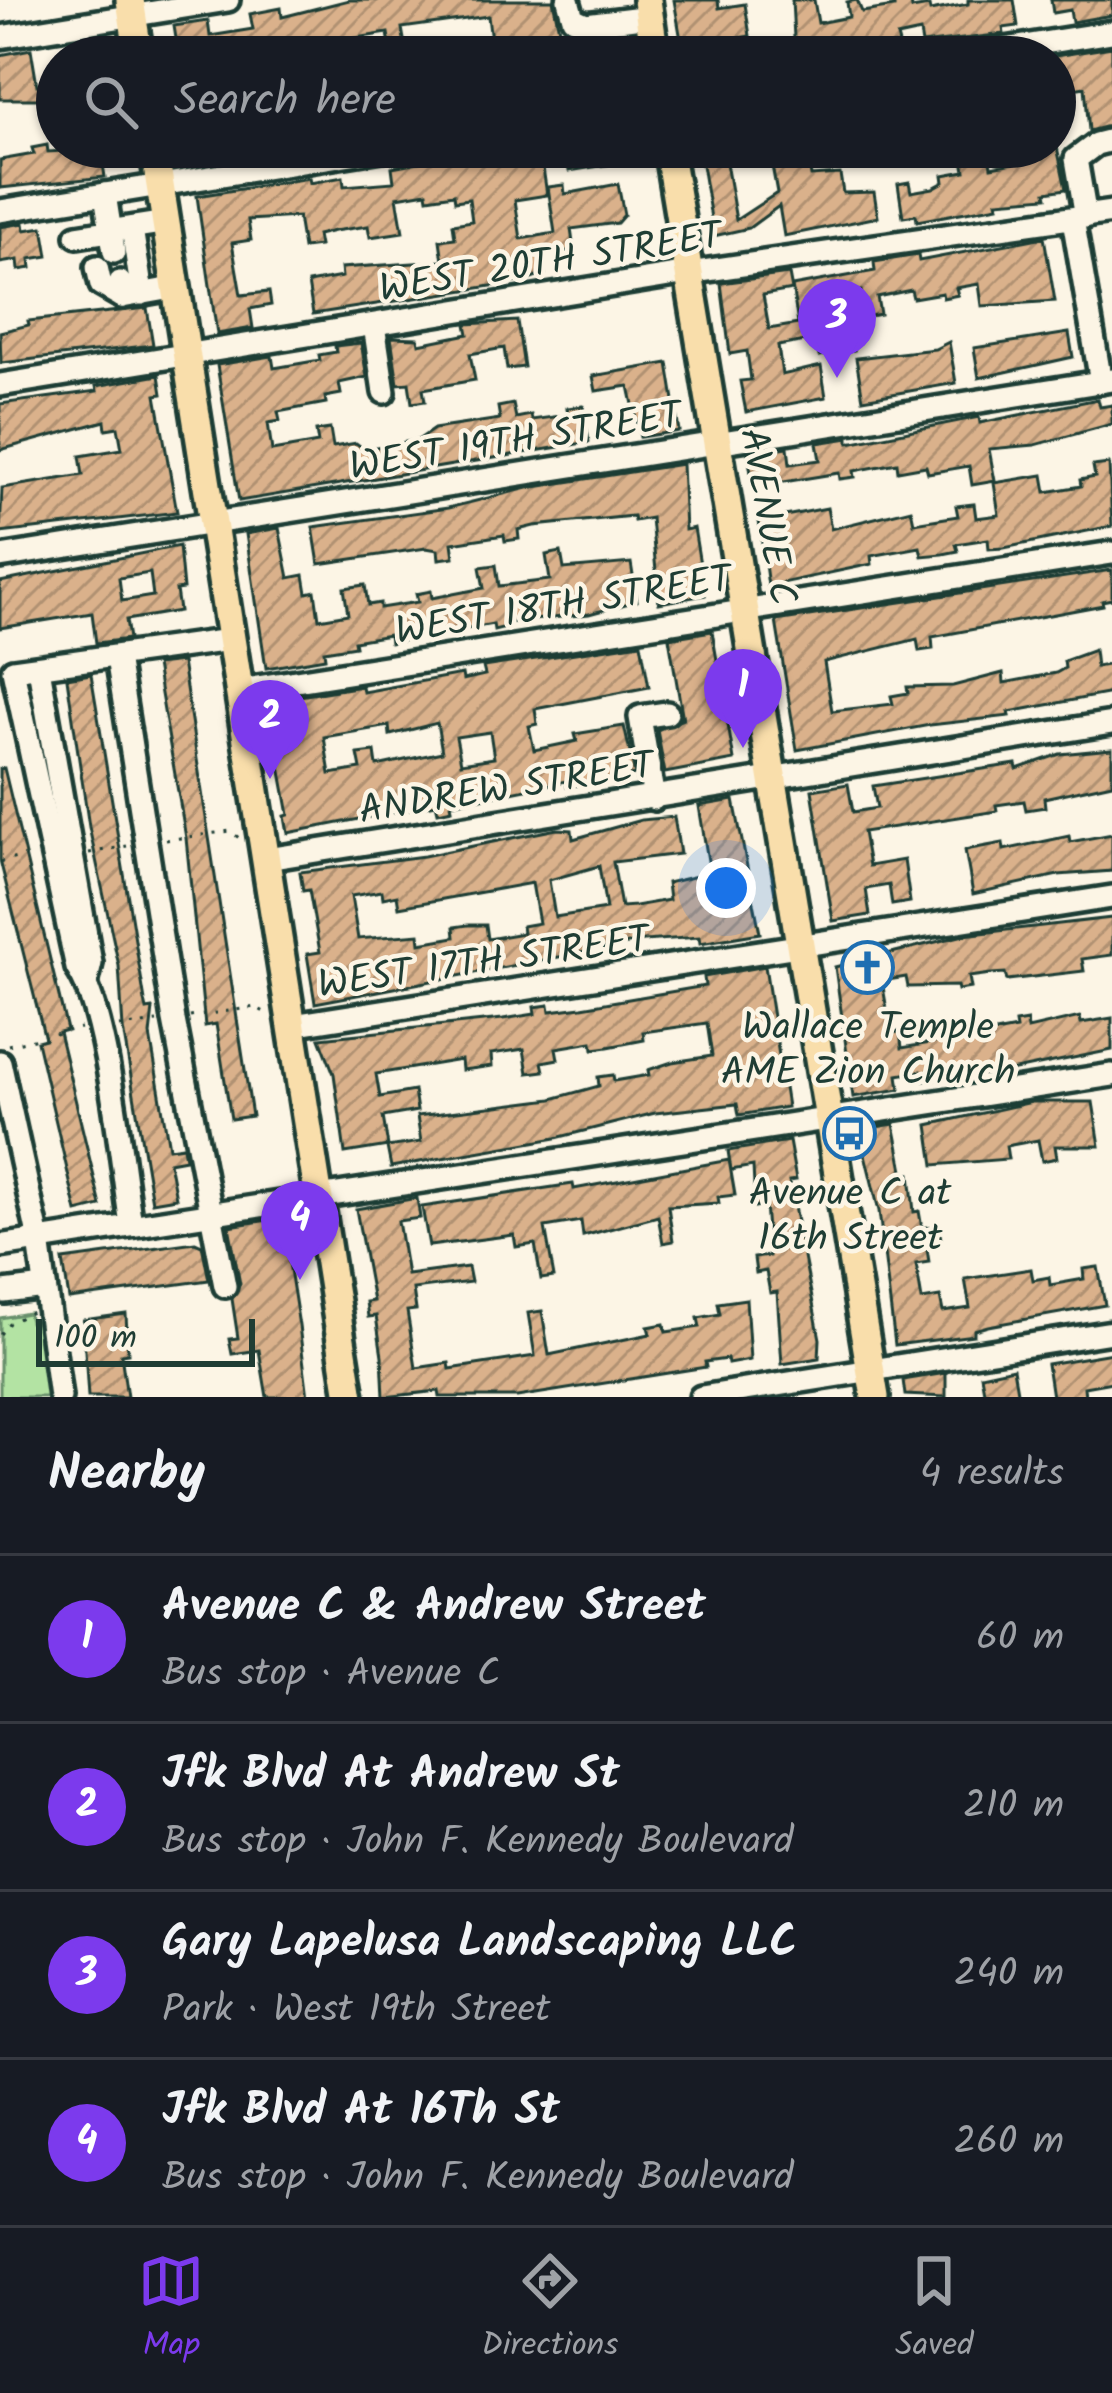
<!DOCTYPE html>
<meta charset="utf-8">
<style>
:root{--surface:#171b24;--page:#242831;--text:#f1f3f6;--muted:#9ea1a6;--line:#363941;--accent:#7c3aed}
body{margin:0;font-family:Kalam,sans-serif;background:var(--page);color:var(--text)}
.scale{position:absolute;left:36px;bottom:30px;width:219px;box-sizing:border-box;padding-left:12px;border:6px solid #1f3d34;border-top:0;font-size:33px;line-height:42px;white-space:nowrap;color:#1f3d34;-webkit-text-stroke:9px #fcf5e5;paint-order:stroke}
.you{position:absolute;left:726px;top:888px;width:42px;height:42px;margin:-30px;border:9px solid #fff;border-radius:50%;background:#1a73e8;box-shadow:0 0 0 18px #1a73e833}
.badge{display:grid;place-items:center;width:78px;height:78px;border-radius:50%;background:var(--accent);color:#fff;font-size:39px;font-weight:700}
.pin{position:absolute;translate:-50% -99px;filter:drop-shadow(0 3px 6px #0008)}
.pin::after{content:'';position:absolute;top:63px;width:42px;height:36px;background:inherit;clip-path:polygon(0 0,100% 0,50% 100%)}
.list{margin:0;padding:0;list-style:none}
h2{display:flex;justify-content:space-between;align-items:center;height:156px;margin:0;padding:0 48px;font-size:51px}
h2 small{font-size:39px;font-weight:400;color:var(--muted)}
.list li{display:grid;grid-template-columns:78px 1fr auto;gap:36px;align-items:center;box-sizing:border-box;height:168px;padding:0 48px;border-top:3px solid var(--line)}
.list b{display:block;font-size:45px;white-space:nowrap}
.list p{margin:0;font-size:39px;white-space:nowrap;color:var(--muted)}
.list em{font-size:39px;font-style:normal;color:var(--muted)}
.icon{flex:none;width:66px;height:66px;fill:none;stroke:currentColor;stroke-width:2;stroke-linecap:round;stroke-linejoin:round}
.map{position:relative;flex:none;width:1112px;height:1397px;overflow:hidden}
.search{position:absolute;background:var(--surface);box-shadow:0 3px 9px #0004;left:36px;right:36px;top:36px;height:132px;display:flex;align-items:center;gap:30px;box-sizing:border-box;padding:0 42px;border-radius:66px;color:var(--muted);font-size:45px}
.sheet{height:828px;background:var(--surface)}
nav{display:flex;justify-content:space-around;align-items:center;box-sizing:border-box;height:168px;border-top:3px solid var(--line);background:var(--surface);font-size:33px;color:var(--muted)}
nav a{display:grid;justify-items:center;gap:6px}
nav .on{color:var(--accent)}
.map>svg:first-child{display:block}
.green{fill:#b3e3a3;stroke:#69906c;stroke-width:3}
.building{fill:url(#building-hatch);stroke:#1f3d34;stroke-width:3;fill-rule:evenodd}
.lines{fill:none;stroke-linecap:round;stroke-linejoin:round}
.minor-casing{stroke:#1f3d34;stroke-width:30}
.major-casing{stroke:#1f3d34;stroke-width:36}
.path{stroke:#1f3d34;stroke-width:3;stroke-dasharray:3 9;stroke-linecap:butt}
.minor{stroke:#fcf5e5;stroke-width:21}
.major{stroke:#f9deab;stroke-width:27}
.labels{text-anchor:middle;stroke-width:9;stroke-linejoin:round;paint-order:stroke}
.street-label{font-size:39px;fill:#1f3d34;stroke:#fcf5e5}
.poi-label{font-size:39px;fill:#1f3d34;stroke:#fcf5e5}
</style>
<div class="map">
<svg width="1112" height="1397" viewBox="0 0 1112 1397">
<defs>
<pattern id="building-hatch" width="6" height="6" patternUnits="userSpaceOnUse" patternTransform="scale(3)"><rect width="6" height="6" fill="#dab18b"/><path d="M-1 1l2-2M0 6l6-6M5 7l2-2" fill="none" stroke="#b09172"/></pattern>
</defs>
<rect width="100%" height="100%" fill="#fcf5e5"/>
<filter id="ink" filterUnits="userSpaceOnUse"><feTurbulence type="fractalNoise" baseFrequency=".00833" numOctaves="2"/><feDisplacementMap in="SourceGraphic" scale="24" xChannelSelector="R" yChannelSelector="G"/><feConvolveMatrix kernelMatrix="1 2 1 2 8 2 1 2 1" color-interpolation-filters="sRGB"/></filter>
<g filter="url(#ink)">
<!-- green -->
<polygon class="green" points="28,1313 30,1322 49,1318 61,1397 0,1397 0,1318"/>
<!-- building -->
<g class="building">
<polygon points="349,0 553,0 560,35 617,35 619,57 568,57 567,50 543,54 540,37 507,42 510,57 493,57 488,16 402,28 407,57 392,57 388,33 287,49 289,57 179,57 174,26 208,21 210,36 253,29 250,14 281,8 282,17"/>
<polygon points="674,0 718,0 719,8 745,4 750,36 738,38 741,57 684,57"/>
<polygon points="792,0 814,0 818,23 849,17 847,2 857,0 862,12 894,7 893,0 911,0 912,9 929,6 930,11 968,4 968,0 1014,0 1018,26 1003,28 1004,34 922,44 920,32 897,37 899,44 854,52 854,57 842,57 841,51 795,57"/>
<polygon points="1051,0 1112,0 1112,15 1072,22 1070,10 1053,13"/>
<polygon points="1112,47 1112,125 1089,131 1085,87 1055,92 1055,56"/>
<polygon points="31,49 37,85 57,82 57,99 0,99 0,55"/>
<polygon points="47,145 48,152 130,147 131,153 102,158 105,177 0,188 0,160 34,154 32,148"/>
<polygon points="189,147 252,147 253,153 191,164"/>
<polygon points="500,147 540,147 547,195 515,200 521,239 555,233 548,187 564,185 565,194 618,184 624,215 617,223 571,229 574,250 542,255 545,274 529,280 313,314 308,283 342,277 341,268 443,261 440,240 455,238 453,224 472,221 469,199 455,201 454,194 428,198 427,192 397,197 403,232 370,237 368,226 334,231 317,235 319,246 303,248 298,217 248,220 251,240 232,243 241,295 269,292 271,305 250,309 253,328 217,334 197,196 309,178 310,183 343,177 344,186 394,182 392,167"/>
<polygon points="565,147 635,147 637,160 569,171"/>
<path d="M699,147H806L811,176L840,174L843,193L874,192L878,217L784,236L779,206L749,228L714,236ZM770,155L777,193L736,220L726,163Z"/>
<polygon points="961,147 988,147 991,167 1043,158 1041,147 1057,147 1066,189 1046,192 1047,197 997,201 998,206 917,221 916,215 903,217 898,184 909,182 911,192 933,188 944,182 943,175 965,171"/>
<polygon points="24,223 25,230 43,227 48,256 30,259 31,268 19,270 18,260 0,263 0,227"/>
<polygon points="1044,237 1055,301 982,306 979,284 956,288 958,295 943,298 942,293 913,298 911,290 877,297 880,314 865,317 861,291 820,298 826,337 851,332 854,350 819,356 816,339 778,346 782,375 821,366 826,397 746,412 740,381 751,380 747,351 730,354 721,283 789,274 792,290 763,295 769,329 798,324 792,286 875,271 874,262 918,255 919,261"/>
<polygon points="147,308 153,345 1,363 0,332 29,325 28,321"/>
<polygon points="517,321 524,367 507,369 504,348 470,354 475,380 423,389 425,401 412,403 409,383 398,384 391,337 418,338 419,344 468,334 466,324"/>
<polygon points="1069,333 1073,357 979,378 974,348"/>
<polygon points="949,342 956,383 863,399 856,358 935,349"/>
<polygon points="361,343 367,377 339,383 341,394 325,397 326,403 278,412 280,421 268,423 272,451 318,443 316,431 330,429 333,447 356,443 364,449 418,440 434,429 500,419 498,407 513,404 516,418 531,415 532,420 568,415 567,408 583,406 589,442 239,501 217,365 272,356 274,368 320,360 319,355 336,352 335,346"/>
<polygon points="668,363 679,431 640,437 629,386 596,391 593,376"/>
<polygon points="159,375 162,394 156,395 177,512 0,533 2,488 83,475 80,456 122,449 118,427 106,429 105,421 0,450 0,404 97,391 96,386"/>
<polygon points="1098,399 1100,407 1112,405 1112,424 1035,445 989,449 995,481 972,485 969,466 928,473 926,466 898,471 897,463 854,471 855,477 840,479 839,473 753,487 748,453 788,447 790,464 820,460 817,443 849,438 849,443 979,417 980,423"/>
<polygon points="682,464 685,530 694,528 705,595 659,603 651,518 634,521 633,516 534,526 518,530 519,539 505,541 504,535 452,543 454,557 439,559 438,550 426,548 319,564 313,527 448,508 528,488"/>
<polygon points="1109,464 1112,526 1004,548 989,549 988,539 956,544 958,551 943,554 922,556 920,547 871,556 872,564 768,586 759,521 827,508 831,529 911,509 914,523 958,516 956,506 974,504 976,518 999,515 994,483 1043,475 1046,492 1081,486 1080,480 1095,477 1093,466"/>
<polygon points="279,528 289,578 304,575 307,593 315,591 319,619 348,614 344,588 365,585 368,605 380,603 380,608 418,602 416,594 431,591 432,598 484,588 480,567 496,565 499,586 550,580 546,555 561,552 564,569 631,563 637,601 589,614 505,623 506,627 494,630 493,624 390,643 389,635 354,641 355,646 324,651 325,658 266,668 246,534"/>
<path d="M179,546L183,589L176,590L179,611L126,620L129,639L96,643L92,613L0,628V582ZM150,573L153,596L122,601L119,578Z"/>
<polygon points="1112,570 1112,599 1102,601 1103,605 932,637 933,649 919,651 917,639 824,662 832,711 893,704 891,696 908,693 907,687 953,686 1003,673 1004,683 1056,673 1065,668 1064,661 1094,650 1096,667 1112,664 1112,693 1009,712 1010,716 930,725 797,750 776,621"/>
<polygon points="712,631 734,760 665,773 657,730 683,719 669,638"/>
<path d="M641,643L649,687L535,709L537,724L529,726L534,750L577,741L575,734L624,726L635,775L567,787L566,781L451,804L452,809L438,812L436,804L288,833L285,816L289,815L268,701L362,686L363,692L462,674L463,680L485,675L483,667ZM437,723L442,752L377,766L375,752L358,754L361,769L330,774L324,737L389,726L390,735ZM490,732L494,758L461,763L456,737Z"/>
<polygon points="182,662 252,1116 231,1119 216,1024 205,1026 186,838 156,665"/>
<polygon points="91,674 145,1001 147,1010 153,1009 150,1035 169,1148 183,1146 185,1159 169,1162 176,1198 152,1202 123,1029 119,966 89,827 67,678"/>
<polygon points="1112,749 1112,783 1044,798 1045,807 1026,810 1024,801 996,805 997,811 863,832 869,866 904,860 910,902 892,905 889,885 866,889 870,915 833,921 812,790 848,784 853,812 877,808 873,786 1016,764 1017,769 1060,754"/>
<polygon points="4,768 67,1030 59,1032 101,1206 77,1212 37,1041 45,1039 0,860 0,769"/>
<path d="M734,800L760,933L700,943L699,937L644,941L315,1003L307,954L320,952L309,890L303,891L300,872L424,856L557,829L572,830L573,839L641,820L674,817L680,854L613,862L621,907L635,906L669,900L667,883L710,873L699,806ZM599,866L606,909L555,917L549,880ZM532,883L539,923L522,926L523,933L488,939L486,925H468L454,927L455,937L420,943L419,934L358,939L351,896L382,891L383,898L397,895L399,907Z"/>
<polygon points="1112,834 1112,871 1058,875 973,894 965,850 1003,843 1004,850 1069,836 1070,842"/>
<polygon points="1112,918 1112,955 1082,959 1084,971 1007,980 1005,973 991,974 969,977 971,988 958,990 957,986 908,987 906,977 882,981 891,1033 900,1032 902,1048 965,1037 964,1030 977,1027 979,1036 1016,1029 1015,1023 1027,1021 1028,1029 1080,1017 1081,1023 1112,1018 1112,1050 1005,1072 922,1081 921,1071 898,1075 900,1089 853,1097 835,967 964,935"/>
<polygon points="765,966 787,1107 739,1115 737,1104 655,1113 556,1138 391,1167 387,1147 421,1142 417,1116 552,1099 599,1086 598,1077 613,1075 614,1081 649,1075 648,1070 672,1062 712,1056 707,1023 643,1032 644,1040 608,1047 593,1049 592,1042 556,1048 558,1059 542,1062 544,1071 528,1073 524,1049 491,1054 492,1066 478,1068 462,1070 461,1060 376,1074 380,1097 414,1091 417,1111 383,1117 388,1146 345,1153 334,1074 320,1038 503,1019 535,1014 534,1007 549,1005 550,1011 582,1007 705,986 704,977"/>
<polygon points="1032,1102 1093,1102 1100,1146 1055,1146 1057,1158 1042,1161 1038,1140 1006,1146 1008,1159 934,1165 928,1125"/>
<polygon points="894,1124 904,1175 910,1174 914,1212 919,1211 922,1228 939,1225 941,1240 926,1243 929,1262 916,1264 922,1300 940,1297 943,1312 970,1308 965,1279 1031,1269 1033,1280 1049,1277 1050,1285 1084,1279 1083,1269 1098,1267 1105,1305 988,1326 974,1330 974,1335 895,1345 879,1211 859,1130"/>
<polygon points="789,1141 796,1180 789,1181 820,1339 819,1358 782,1364 777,1292 770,1293 766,1271 756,1273 754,1258 769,1256 765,1205 755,1207 753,1166 731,1170 728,1151"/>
<polygon points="729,1160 735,1195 718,1197 719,1203 668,1206 673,1241 663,1243 658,1216 583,1236 581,1221 545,1227 554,1277 541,1279 535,1244 516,1247 514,1235 429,1246 422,1207 573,1184 574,1189"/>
<polygon points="417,1198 420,1218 398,1221 407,1275 468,1267 471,1282 413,1289 416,1310 407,1311 416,1368 449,1363 450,1369 535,1356 528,1313 542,1311 549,1355 650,1334 648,1327 664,1324 666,1332 700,1327 698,1318 720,1314 718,1303 746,1299 750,1360 728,1364 727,1359 705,1362 706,1367 517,1397 440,1397 439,1391 384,1397 382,1356 376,1316 368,1317 366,1302 373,1301 356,1209"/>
<polygon points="282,1218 299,1326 308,1397 267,1397 259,1350 232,1354 229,1339 238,1338 232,1299 240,1284 229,1226"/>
<polygon points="195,1242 202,1245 209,1280 69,1299 63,1260"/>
<polygon points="126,1314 128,1353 121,1354 127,1397 88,1397 83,1320"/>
<polygon points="1112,1353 1112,1382 1084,1387 1085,1397 1052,1397 1047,1364"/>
<polygon points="1013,1368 1018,1397 985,1397 981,1375"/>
<polygon points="946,1373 946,1397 905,1395 903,1380"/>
</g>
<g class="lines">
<defs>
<g id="minor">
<polyline points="568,0 573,18 586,24 650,16"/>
<polyline points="0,37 228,0"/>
<polyline points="955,57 1112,32"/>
<polyline points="105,194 114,252"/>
<polyline points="0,211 395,147"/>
<polyline points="1086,217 1076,159 1096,144 1112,140"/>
<polyline points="1073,219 1101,382"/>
<polyline points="132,228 142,294"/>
<polyline points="77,236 167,222"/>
<polyline points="97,267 101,285 122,297"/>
<polyline points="120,282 122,297 178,287"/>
<polyline points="374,325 384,392"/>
<polyline points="0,385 688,273 1112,212"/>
<polyline points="0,557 1112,380"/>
<polyline points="117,657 174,1020 225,1286"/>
<polyline points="39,668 91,963 87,980"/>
<polyline points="239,690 1112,553"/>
<polyline points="654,799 640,717 667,713"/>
<polyline points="267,859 1112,723"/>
<polyline points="292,1025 1112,897"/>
<polyline points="0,1062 39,1240 60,1397"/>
<path d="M131,1224C121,1164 108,1012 77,968L13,670L230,640"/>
<polyline points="0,1246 1112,1075"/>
<polyline points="4,1292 45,1287"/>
<polyline points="701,1397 1112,1332"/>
</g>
<g id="major">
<polyline points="130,0 139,57"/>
<polyline points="647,0 655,57"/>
<polyline points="154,147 350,1397"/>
<polyline points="668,147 875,1397"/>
</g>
</defs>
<!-- minor casing -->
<use href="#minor" class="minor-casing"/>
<!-- major casing -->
<use href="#major" class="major-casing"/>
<!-- path -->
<g class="path">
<polyline points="166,840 230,831 243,841"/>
<polyline points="89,853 127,846"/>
<polyline points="0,862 33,854"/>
<polyline points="190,1017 255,1007 268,1014"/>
<polyline points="119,1027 157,1022"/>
<polyline points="8,1045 80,1028"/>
<polyline points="0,1334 9,1323 32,1312"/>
</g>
<!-- minor -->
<use href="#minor" class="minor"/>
<!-- major -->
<use href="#major" class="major"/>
</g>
</g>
<!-- icons -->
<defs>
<symbol id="church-ring" viewBox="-11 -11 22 22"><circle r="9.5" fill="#fcf5e5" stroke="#1f6fb2" stroke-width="1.5"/><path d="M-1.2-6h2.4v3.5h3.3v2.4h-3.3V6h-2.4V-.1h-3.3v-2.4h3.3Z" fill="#1f6fb2"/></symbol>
<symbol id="bus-ring" viewBox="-11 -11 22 22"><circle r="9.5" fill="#fcf5e5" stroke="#1f6fb2" stroke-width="1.5"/><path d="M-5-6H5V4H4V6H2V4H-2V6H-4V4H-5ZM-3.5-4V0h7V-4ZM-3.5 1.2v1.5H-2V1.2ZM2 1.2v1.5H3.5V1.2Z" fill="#1f6fb2"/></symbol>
</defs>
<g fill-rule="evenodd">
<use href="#church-ring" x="838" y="938" width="59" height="59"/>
<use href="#bus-ring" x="820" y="1104" width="59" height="59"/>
</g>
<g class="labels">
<!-- street labels -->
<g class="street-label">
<text transform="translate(550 260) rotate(-9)" y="14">WEST 20TH STREET</text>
<text transform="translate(515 439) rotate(-9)" y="14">WEST 19TH STREET</text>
<text transform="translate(770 516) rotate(80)" y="14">AVENUE C</text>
<text transform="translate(563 603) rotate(-9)" y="14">WEST 18TH STREET</text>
<text transform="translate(506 786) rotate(-9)" y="14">ANDREW STREET</text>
<text transform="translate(483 960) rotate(-8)" y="14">WEST 17TH STREET</text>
</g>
<!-- poi labels -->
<g class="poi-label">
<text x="868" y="1039">Wallace Temple<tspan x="868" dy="45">AME Zion Church</tspan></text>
<text x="850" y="1205">Avenue C at<tspan x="850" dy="45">16th Street</tspan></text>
</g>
</g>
</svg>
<div class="scale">100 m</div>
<div class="you"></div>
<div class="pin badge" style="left:743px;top:748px">1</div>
<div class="pin badge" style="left:270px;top:779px">2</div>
<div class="pin badge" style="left:837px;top:378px">3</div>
<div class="pin badge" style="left:300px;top:1280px">4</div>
<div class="search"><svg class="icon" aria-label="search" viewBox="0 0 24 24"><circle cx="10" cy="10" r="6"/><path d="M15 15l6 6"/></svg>Search here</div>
</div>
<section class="sheet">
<h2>Nearby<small>4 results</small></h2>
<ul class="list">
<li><span class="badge">1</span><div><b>Avenue C &amp; Andrew Street</b><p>Bus stop · Avenue C</p></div><em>60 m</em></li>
<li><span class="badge">2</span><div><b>Jfk Blvd At Andrew St</b><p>Bus stop · John F. Kennedy Boulevard</p></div><em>210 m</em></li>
<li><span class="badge">3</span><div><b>Gary Lapelusa Landscaping LLC</b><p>Park · West 19th Street</p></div><em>240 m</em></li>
<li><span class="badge">4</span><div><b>Jfk Blvd At 16Th St</b><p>Bus stop · John F. Kennedy Boulevard</p></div><em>260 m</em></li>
</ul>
</section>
<nav>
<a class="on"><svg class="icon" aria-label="map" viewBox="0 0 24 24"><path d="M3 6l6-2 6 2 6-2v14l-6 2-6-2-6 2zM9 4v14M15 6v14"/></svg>Map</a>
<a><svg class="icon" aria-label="directions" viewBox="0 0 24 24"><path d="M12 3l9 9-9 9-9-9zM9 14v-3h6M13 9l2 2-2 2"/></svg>Directions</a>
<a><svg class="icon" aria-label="saved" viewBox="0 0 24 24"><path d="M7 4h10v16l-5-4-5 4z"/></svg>Saved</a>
</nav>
